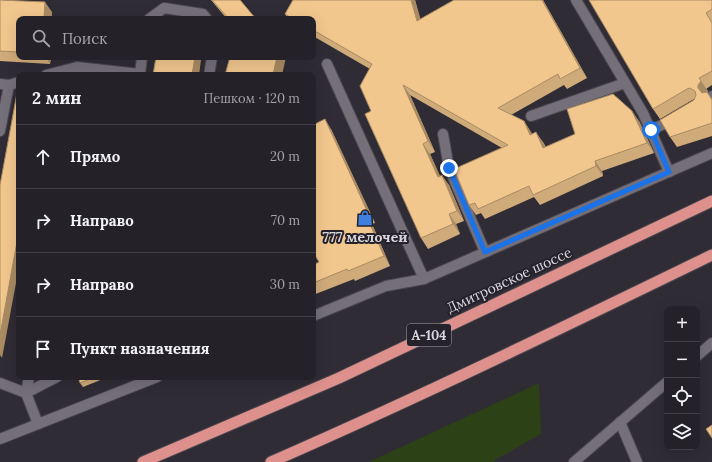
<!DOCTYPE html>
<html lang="ru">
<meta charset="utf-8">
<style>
:root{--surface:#242128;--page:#302e34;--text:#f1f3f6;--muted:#a3a3a8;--line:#413e45}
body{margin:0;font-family:Lora,serif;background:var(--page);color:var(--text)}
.controls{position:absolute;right:12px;bottom:12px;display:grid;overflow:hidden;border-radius:8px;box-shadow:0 4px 16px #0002}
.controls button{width:36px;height:36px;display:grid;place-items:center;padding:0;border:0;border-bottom:1px solid var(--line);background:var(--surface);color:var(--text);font:20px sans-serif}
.stop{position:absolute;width:12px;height:12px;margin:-9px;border:3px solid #1a73e8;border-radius:50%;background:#fff}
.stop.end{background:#1a73e8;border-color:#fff;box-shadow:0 1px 4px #0008}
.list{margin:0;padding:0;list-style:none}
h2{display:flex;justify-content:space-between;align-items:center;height:52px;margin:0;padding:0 16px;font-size:17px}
h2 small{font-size:13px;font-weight:400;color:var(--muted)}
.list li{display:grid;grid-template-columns:26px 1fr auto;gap:12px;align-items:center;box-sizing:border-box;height:64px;padding:0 16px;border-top:1px solid var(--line)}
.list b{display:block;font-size:15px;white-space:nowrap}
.list em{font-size:13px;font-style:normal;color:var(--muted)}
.icon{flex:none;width:22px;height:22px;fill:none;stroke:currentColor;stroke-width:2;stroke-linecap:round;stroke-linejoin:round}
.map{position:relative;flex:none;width:712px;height:462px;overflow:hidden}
.search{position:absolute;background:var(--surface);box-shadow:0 4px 16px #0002;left:16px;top:16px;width:300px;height:44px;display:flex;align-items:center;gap:10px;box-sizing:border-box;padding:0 14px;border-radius:8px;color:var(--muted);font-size:15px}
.panel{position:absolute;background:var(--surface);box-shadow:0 4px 16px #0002;left:16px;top:72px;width:300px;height:308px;border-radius:8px}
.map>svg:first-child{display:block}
.green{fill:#2c4115}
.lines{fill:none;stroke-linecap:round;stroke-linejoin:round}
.service-casing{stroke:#4a474e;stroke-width:12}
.minor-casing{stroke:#4a474e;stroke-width:12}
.trunk-casing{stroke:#4a474e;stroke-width:13}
.service{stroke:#746f79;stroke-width:10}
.minor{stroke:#746f79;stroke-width:10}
.trunk{stroke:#dd908c;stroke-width:11}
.wall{fill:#d0ab7a}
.shaded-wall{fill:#a98b63}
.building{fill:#f2c78e;stroke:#a98b63}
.route{stroke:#1a73e8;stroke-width:5}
.labels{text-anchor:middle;stroke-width:4;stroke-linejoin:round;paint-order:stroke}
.shield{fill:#26222b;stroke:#a4a1a8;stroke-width:1}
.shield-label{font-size:13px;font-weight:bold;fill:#dad8dd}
.poi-label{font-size:14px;font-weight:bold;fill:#dad8dd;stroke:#26222b}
.street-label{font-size:14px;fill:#dad8dd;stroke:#26222b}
</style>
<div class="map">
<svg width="712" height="462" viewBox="0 0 712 462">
<rect width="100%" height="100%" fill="#302c35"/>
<!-- green -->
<polygon class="green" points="539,383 541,434 495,460 494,462 369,462"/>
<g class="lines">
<defs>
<g id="service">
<polyline points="576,0 643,113 669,172"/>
<polyline points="149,19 164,8 203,14 207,19"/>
<polyline points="327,64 424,279"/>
<polyline points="46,75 77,67 140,74 142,57"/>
<polyline points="209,75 212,57"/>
<polyline points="0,84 9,85 19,82"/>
<polyline points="711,97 712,96"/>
<polyline points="531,116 625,83"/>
<polyline points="651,130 675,119"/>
<polyline points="0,131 9,85"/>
<polyline points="443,134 449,168 485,252"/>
<polyline points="313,316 386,286 424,279 712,153"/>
<polyline points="0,383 26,393 29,377"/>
<polyline points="620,422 637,462"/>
<polyline points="38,424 26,393 57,377"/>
<polyline points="0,439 157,377"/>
</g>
<g id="minor">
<polyline points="697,356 712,343"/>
<polyline points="574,462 667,382"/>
</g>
<g id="trunk">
<polyline points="143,462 339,378 712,201"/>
<path d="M271,462C420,397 566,326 712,255"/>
</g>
</defs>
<!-- service casing -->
<use href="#service" class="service-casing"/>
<!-- minor casing -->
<use href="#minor" class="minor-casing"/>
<!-- trunk casing -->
<use href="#trunk" class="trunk-casing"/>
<!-- service -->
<use href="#service" class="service"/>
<!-- minor -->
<use href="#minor" class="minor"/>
<!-- trunk -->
<use href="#trunk" class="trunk"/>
</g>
<!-- wall -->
<g class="wall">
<polygon points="0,0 52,12 19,19 19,57 51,57 50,64 0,61"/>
<polygon points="211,0 240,0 256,19 227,19"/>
<polygon points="293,0 415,0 420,19 454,0 543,0 587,78 567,89 564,85 511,115 524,121 532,134 543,142 546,147 639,121 654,153 602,171 603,176 540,205 534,197 485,219 481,213 476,215 469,205 502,148 410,95 435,152 430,154 440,176 449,185 464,221 456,224 460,234 428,249 421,238 371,111 370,69 313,36 313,19 288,19 285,14"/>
<polygon points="712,0 712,85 706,89 708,91 707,92 712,99 712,136 677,147 670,137 694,99 660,119 653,109"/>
<polygon points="331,129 375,223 372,224 390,266 355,281 354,279 313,295 313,265 319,262"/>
<polygon points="78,377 108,377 83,387 80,383"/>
</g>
<!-- shaded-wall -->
<g class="shaded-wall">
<polygon points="411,0 415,0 424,31 417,21"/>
<polygon points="542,0 543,0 587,78 580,68"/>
<polygon points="45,2 52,12 52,19 44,19"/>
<polygon points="46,57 51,57 50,64"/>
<polygon points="195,57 199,57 201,60 199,75 192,75"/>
<polygon points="277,57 286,57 282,75 273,75"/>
<polygon points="699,78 708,91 705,95 705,98 698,88"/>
<polygon points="403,85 410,95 435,152 428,141"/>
<polygon points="632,111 639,121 654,153 647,143"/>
<polygon points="325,119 331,129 375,223 368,213"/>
<polygon points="524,121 531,132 537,145 530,135"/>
<polygon points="536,132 543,142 550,158 543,148"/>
<polygon points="423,144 430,154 445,187 438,177"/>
<polygon points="595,161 602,171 603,176 596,166"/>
<polygon points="442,175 449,185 464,221 457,211"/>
<polygon points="449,214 456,224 460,234 453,224"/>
<polygon points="366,215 372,224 390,266 384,256"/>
<polygon points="19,231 19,267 2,358 0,355 0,335"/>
</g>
<!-- building -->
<g class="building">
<polygon points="0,0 45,2 44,19 19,19 19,52 0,51"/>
<polygon points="212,0 240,0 256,19 229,19"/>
<polygon points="293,0 411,0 417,21 454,0 542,0 580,68 560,79 558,74 498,108 524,121 530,135 536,132 543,148 575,134 567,109 613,94 632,111 647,143 595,161 596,166 533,195 529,186 478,209 475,203 469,205 454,169 508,145 403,85 428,141 423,144 438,177 442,175 457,211 449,214 453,224 421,238 365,114 371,111 360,86 372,64 313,30 313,19 293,19 285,14"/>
<polygon points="589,0 712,0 712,9 706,13 712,23 712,71 699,78 701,81 698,85 698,88 702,93 707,92 712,100 712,123 670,137 660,120 694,100 696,95 695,91 690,88 687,89 653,109"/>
<polygon points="156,57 195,57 192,75 153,75"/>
<polygon points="230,57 277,57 273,75 225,75"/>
<polygon points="17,93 19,94 19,231 0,335 0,185"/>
<polygon points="325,119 368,213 366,215 384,256 348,271 347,269 313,283 313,265 319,262 313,252 313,125"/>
<polygon points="78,377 95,377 80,383"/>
<polygon points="712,425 712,438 706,429"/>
</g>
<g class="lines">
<!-- route -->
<polyline class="route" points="449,168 485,252 669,172 651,130"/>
</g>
<!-- icons -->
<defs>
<symbol id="shop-bare" viewBox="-9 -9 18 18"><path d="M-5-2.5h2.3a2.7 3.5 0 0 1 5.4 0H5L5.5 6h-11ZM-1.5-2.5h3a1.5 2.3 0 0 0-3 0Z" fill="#3f7fe0" stroke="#26222b" stroke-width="2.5" paint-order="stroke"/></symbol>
</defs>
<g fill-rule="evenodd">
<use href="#shop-bare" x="354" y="207" width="22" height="22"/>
</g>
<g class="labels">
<!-- shield labels -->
<rect class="shield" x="407" y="324" width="44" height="22" rx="3"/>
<g class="shield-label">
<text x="429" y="340">А-104</text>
</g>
<!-- poi labels -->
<g class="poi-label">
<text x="365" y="242">777 мелочей</text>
</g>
<!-- street labels -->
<g class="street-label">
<text transform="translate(509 280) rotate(-25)" y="5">Дмитровское шоссе</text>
</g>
</g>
</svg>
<div class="controls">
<button>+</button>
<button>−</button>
<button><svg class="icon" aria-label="locate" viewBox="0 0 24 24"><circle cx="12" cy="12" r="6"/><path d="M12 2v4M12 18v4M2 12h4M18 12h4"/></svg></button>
<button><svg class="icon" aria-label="layers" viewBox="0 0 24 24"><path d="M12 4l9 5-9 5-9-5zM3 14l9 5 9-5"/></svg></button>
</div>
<div class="stop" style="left:651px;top:130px"></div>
<div class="stop end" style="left:449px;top:168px"></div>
<div class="search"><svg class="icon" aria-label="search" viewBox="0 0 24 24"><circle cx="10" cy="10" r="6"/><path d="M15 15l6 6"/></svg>Поиск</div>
<section class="panel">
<h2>2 мин<small>Пешком · 120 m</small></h2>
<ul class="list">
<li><svg class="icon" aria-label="ahead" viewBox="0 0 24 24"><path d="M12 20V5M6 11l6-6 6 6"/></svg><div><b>Прямо</b></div><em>20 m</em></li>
<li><svg class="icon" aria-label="right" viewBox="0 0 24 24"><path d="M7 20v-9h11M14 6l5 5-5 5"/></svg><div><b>Направо</b></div><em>70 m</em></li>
<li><svg class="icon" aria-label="right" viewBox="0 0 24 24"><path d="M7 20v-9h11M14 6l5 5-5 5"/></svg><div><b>Направо</b></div><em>30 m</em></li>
<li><svg class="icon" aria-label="arrive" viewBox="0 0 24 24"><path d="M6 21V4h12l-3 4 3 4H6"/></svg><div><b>Пункт назначения</b></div></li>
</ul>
</section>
</div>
